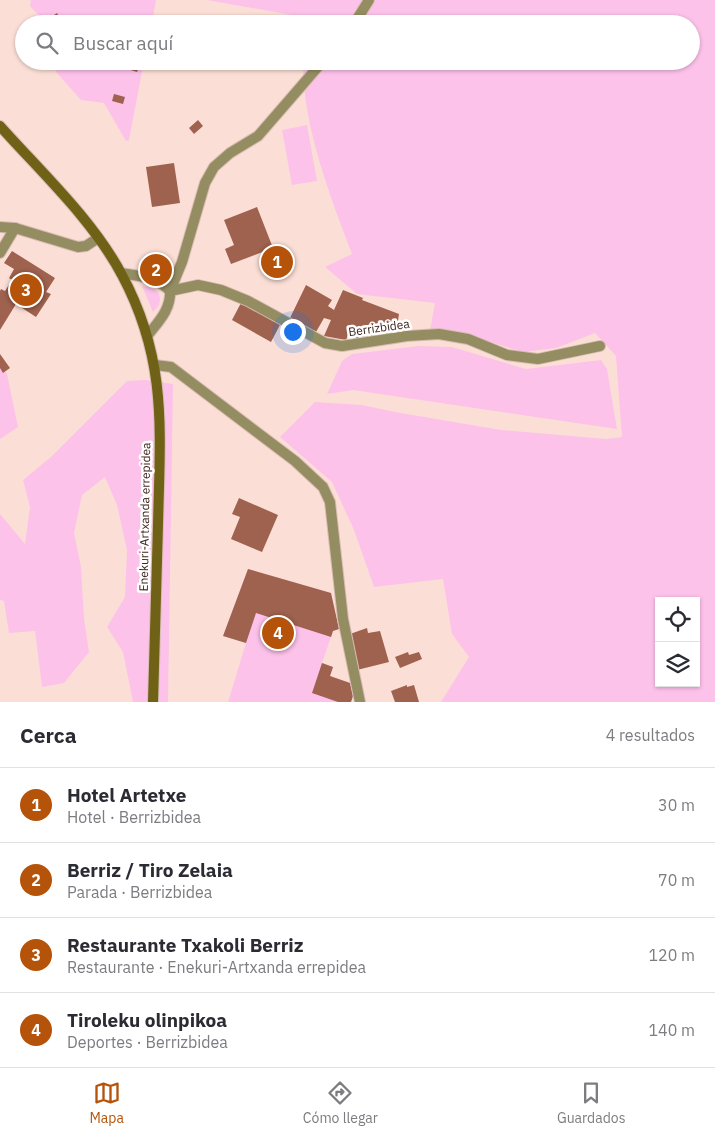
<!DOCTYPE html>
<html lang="es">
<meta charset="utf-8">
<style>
:root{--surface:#fff;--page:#f7f7f7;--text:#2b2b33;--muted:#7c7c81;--line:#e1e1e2;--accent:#b45309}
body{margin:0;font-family:"IBM Plex Sans",sans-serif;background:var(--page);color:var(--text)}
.controls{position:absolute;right:15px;bottom:15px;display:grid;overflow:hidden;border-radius:0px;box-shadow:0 1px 4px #0004}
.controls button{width:45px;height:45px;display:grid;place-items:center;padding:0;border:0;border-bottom:1px solid var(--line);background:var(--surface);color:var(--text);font:25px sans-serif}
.you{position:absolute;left:292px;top:331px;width:18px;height:18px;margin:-12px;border:4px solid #fff;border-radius:50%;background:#1a73e8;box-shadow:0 0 0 8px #1a73e833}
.badge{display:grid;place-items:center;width:32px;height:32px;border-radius:50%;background:var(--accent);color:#fff;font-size:16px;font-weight:700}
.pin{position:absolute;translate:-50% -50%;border:2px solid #fff;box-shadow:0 1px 5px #0006}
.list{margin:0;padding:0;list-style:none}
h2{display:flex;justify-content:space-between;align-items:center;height:65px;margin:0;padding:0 20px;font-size:21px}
h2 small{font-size:16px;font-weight:400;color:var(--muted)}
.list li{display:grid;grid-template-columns:32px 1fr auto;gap:15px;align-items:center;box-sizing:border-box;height:75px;padding:0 20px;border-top:1px solid var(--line)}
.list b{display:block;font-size:19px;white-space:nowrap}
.list p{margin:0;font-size:16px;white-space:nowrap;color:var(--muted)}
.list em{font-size:16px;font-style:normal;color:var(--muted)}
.icon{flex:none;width:28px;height:28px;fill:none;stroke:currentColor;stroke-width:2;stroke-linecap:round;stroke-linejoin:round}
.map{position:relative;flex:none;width:715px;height:702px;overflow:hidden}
.search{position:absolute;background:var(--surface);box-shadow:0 1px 4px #0004;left:15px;right:15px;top:15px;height:55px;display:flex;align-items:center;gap:12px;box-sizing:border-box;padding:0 18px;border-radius:28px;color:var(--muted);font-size:19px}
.sheet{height:365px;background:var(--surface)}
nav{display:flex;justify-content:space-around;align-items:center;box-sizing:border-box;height:70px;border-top:1px solid var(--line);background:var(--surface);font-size:14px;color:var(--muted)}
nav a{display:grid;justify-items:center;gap:2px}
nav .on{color:var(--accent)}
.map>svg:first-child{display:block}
.green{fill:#fdc2ea;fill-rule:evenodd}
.building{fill:#9e624e}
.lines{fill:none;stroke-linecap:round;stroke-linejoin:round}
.street-casing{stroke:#d9bdb4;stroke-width:12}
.secondary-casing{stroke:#d9bdb4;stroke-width:12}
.street{stroke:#958d62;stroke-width:10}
.secondary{stroke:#6f6217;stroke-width:10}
.labels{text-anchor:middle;stroke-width:5;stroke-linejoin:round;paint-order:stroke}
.street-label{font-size:12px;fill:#3d231b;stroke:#fff}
</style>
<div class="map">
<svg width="715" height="702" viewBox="0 0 715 702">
<rect width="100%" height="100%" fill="#fbdfd6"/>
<!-- green -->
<g class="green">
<polygon points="31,0 156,0 152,24 43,24 42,19 30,6"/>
<path d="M207,0H715V702H441L469,657L452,634L443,579L374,587L354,530L332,482L280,437L315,402L362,405L395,412L501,430L606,439L622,437L616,356L595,333L556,348L523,352L461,333L428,341L435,303L357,294L325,267L352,254C330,196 302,124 303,61H691V24H304L303,17ZM659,601H696V683H659Z"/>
<polygon points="52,61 144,61 129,140 126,141 104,103 81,100 57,73"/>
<polygon points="307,125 317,181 292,185 282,130"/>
<path d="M142,286C154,288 163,291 159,305L153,312Z"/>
<polygon points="419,346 452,347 526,369 601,360 607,369 617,429 353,390 327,394 342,361 352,354"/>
<polygon points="0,366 7,374 18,427 0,439"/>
<polygon points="145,380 173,384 168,702 133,702 123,652 107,627 125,597 127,550 117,505 105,477 82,495 74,533 81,567 84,618 89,652 64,683 42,687 35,631 9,633 4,601 0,600 0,514 25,544 30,507 23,480 51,457 127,381"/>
<polygon points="248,569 331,593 339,629 333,631 322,663 333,667 330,676 350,683 353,696 351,702 228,702 246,643 223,636"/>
</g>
<!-- building -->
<g class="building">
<polygon points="57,13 63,24 50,24 48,19"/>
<polygon points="126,61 140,64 137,72 124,68"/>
<polygon points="114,94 125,97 123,104 112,101"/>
<polygon points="198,120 203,126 194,134 189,128"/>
<polygon points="174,163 180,203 152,207 146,167"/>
<polygon points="257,207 273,248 231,264 225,249 234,245 224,220"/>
<polygon points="12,251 55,278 46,292 51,294 36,317 16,304 0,330 0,291 1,289 5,291 12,280 9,278 14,269 4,263"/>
<polygon points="306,285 332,300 328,306 334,310 343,290 363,298 362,300 399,314 397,327 378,323 372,339 355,340 358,333 350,330 346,340 324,336 331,320 324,318 316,332 290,318"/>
<polygon points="242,301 281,323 271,342 232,320"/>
<polygon points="0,354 10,368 3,373 0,368"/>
<polygon points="239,498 278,515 262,552 231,539 240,517 232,514"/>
<polygon points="248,569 331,593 339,629 333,631 331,637 256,613 246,643 223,636"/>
<polygon points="367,628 368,633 380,631 389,662 357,670 350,634"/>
<polygon points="408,652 409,655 419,652 422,659 400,668 395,657"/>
<polygon points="322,663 333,667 330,676 350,683 353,696 351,702 338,702 312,693"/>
<polygon points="407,685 407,687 414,685 419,702 395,702 391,691"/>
</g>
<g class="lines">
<defs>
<g id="street">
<polyline points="354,24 369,0"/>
<polyline points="0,227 15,228 78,247 86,246 98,238"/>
<polyline points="0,253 15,228"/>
<path d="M121,273C140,276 157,277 170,291C171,309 159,321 148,335"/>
<polyline points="170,291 198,285 221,290 248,301 325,343 342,346 407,336 439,334 468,339 507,355 538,359 600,346"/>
<polyline points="170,291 182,262 205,183 214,167 230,153 258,136 323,61"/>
<polyline points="155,365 171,367 295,461 323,487 330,502 343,619 360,702"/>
</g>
<path id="secondary" d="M0,126C41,172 93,220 122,275C168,361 160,431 158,525C156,584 155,643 153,702"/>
</defs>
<!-- street casing -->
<use href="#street" class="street-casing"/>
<!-- secondary casing -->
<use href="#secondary" class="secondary-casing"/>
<!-- street -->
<use href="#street" class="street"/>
<!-- secondary -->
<use href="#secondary" class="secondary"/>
</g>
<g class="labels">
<!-- street labels -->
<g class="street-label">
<text transform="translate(379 328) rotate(-8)" y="4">Berrizbidea</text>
<text transform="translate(145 517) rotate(-89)" y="4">Enekuri-Artxanda errepidea</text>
</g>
</g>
</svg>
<div class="controls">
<button><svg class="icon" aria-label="locate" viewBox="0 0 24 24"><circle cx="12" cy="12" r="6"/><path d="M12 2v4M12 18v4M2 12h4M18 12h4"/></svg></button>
<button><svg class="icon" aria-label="layers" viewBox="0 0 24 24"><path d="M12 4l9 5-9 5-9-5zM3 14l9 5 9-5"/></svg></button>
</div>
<div class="you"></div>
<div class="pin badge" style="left:277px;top:262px">1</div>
<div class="pin badge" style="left:156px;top:270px">2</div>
<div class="pin badge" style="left:26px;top:290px">3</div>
<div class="pin badge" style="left:278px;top:633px">4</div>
<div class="search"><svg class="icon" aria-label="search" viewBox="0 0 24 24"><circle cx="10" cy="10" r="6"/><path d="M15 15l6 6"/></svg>Buscar aquí</div>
</div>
<section class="sheet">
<h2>Cerca<small>4 resultados</small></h2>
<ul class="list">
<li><span class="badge">1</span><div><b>Hotel Artetxe</b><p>Hotel · Berrizbidea</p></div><em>30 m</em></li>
<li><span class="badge">2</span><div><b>Berriz / Tiro Zelaia</b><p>Parada · Berrizbidea</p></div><em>70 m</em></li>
<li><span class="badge">3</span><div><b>Restaurante Txakoli Berriz</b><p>Restaurante · Enekuri-Artxanda errepidea</p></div><em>120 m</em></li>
<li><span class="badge">4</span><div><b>Tiroleku olinpikoa</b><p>Deportes · Berrizbidea</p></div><em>140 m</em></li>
</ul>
</section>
<nav>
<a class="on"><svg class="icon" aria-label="map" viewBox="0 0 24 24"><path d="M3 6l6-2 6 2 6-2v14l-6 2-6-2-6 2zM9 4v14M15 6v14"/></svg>Mapa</a>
<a><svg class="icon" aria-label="directions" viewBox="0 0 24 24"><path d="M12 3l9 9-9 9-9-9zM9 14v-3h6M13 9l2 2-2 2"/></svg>Cómo llegar</a>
<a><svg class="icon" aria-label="saved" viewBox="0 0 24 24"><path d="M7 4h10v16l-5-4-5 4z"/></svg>Guardados</a>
</nav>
